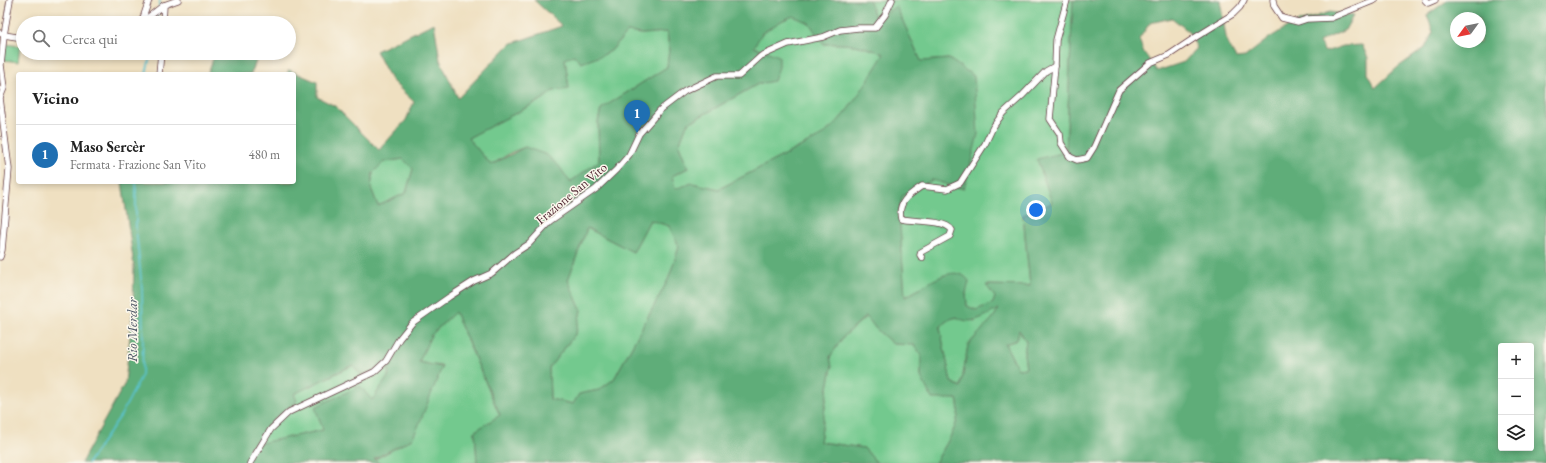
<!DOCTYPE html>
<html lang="it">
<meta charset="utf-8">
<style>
:root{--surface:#fff;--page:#f2f2f2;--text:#222;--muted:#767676;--line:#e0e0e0;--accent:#1f6fb2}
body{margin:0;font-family:"EB Garamond",serif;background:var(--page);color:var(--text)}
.controls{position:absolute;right:12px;bottom:12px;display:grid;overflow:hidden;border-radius:4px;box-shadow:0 2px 6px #0003}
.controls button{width:36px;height:36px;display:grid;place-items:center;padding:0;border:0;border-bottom:1px solid var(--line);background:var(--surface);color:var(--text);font:20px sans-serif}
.compass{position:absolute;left:1450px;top:12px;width:36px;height:36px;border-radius:50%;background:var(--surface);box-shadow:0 2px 6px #0003;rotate:237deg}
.you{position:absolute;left:1036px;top:210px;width:14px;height:14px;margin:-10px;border:3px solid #fff;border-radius:50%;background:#1a73e8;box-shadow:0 0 0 6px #1a73e833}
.badge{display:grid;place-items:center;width:26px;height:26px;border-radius:50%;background:var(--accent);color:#fff;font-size:13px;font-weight:700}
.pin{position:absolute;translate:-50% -33px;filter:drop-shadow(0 1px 2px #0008)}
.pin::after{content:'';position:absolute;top:21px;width:14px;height:12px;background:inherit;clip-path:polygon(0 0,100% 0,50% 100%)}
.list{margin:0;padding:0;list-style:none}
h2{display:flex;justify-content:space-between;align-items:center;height:52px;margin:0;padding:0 16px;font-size:17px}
h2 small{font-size:13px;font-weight:400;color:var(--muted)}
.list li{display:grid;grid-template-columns:26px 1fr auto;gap:12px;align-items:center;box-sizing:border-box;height:60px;padding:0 16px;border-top:1px solid var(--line)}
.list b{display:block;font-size:15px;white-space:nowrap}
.list p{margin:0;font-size:13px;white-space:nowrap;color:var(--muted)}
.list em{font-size:13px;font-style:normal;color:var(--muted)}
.icon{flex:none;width:22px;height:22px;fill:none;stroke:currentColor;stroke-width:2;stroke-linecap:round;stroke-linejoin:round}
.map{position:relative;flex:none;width:1546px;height:463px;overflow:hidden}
.search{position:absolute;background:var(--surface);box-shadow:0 2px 6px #0003;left:16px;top:16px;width:280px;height:44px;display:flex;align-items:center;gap:10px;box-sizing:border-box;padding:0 14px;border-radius:22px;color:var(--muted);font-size:15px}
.panel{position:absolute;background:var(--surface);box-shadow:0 2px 6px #0003;left:16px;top:72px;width:280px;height:112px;border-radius:4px}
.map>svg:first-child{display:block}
.green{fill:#73c98e;stroke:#5e745c}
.forest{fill:#5ead79;stroke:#546652;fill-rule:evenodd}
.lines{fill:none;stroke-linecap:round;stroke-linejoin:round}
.stream{stroke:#5bc6d6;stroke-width:1.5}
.minor-casing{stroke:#633c42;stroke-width:7}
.minor{stroke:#fff;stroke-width:5.5}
.labels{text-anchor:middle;stroke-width:3;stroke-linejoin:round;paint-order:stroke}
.street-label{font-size:13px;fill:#4a1f2b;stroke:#fbf7ec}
.water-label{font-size:14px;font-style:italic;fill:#505967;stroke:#fbf7ec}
</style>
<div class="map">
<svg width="1546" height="463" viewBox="0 0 1546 463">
<rect width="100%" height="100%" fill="#fbf7ec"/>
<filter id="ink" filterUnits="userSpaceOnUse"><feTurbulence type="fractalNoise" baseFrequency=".025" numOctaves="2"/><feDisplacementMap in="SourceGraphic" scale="8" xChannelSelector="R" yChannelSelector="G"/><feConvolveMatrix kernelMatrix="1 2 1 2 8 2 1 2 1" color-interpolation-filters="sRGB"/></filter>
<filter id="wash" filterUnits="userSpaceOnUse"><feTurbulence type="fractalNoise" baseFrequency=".012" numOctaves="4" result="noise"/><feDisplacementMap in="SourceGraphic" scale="16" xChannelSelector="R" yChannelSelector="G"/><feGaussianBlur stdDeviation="0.9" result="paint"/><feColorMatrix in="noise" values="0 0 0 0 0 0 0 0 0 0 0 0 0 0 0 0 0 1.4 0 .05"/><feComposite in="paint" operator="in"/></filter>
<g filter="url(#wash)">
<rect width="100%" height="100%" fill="#efe0c1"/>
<!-- green -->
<g class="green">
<polygon points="869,0 1073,0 1066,152 1052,203 1023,216 1030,286 987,285 995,297 993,304 976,310 967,306 966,293 969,281 944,275 905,297 899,212 902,196 932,180 964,189 949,59 921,61 896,7 876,20"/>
<path d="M793,16L810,23L824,44C849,43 861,45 885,54C866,82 849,116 821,136L719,189L692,183L675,190L672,176L688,168L679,145L687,124L758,84C757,72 754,60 754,49C754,33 780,21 793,16Z"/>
<polygon points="627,32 642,34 667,32 669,49 667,67 601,109 598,122 599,161 570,182 525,147 512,152 491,165 468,138 543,99 553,91 569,89 565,59 574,55 581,63 611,51"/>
<polygon points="5,44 20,46 18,62 4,60"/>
<polygon points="403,159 413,169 406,193 378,206 371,188 373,173 384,162"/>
<polygon points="650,220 669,226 679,247 668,280 614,379 599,390 579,394 573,404 550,399 549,368 576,333 581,310 568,280 587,228 633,252"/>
<path d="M1000,308L992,319L968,345L961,387L951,382L940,328C950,314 958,317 974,321Z"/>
<polygon points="455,312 500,416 475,431 477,463 379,463 374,460 412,439 442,366 418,363 431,335"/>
<path d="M867,316L876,329L893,344L914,345L921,354V377L946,398L957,399C964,421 945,445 935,463H877L864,448L820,442L827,393L832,367L830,357L843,337Z"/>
<polygon points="1019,330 1026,341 1024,354 1026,368 1018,369 1005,344 1017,340"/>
<path d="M354,365L361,374L389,369L388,377L372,400L323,430L256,445C263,427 282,413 297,401L293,394Z"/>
</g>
<!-- forest -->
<g class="forest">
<path d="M534,0H869L876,20L896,6L921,61L949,59L974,76L978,134L964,189L932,180L902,196L899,212L905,297C921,290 954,259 969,281L966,293L967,306L976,310L993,303L995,297L986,285L1030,286L1023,215L1052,203L1037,159L1066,152L1073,0H1220L1227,43L1236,58L1245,57L1269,38L1292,24L1330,12L1353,16L1345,30L1319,42L1325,52L1343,46L1362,45L1368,58V75L1375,88L1398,67L1425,48L1433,32L1427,15L1448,0H1546V463H935C945,445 964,421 957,399H932L921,377V354L914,345L893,344L876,329L866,316L843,337L830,357L832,367L827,393L820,442L864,448L877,463H477L475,431L500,415L455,312L431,335L419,362L442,367L418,427L412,439L374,459L379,463H81L125,383L133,308L134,266L122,182H294V74H287L289,70L317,82V97L335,106L379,150L406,120L414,102L391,80L376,51L434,23L440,60L458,98L510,44L562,26ZM793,16L809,23L824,44C849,43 861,45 884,54C866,82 849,116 821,136L719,189L692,183L675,189L672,176L688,168L679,145L687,124L758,84L774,81L779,67V56L754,47L762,33L783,20ZM1172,18L1188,31L1197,48L1184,62L1157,71L1143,51L1139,39L1150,23ZM1456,18H1480V42H1456ZM627,32L642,34L667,32L669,49L667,67L601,109L598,122L599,161L570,182L559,166L547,155L525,147L491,165L468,138L543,99L553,91L569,89L565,59L574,55L581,63L601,56L611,51ZM403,159L413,169L406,193L378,206L371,188L373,173L384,162ZM650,220L669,226L679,247L668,280L614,379L599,390L579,394L573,404L550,399L549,368L576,333L581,310L568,280L587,228L633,252ZM999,309L992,319L968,345L961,387L951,382L940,328C945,321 949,319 957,317C971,327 986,315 999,309ZM1019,330L1026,341L1024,354L1026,368L1018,369L1005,344L1017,340ZM1501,346H1531V448H1501ZM353,365L360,374L389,369L388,377L372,400L360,386L315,407L323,430L256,444C263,426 282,412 297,401L294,394Z"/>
<polygon points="215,53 251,53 257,59 251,74 210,74 208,73"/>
</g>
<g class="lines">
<!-- stream -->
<g class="stream">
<polyline points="159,7 160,0"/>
<polyline points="156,23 158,13"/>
<polyline points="146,74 151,53"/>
<polyline points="88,463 121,415 142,375 143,339 142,289 136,228 136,182"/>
</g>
</g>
</g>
<g filter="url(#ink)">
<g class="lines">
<defs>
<g id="minor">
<polyline points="1067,0 1056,40 1055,66 1050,119 1060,134 1061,143 1070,157 1077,160 1087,158 1094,147 1119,90 1150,63 1169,55 1196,37 1233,14 1240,7 1244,0"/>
<polyline points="1273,0 1274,6 1282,18 1298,22 1307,19 1331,18 1375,0"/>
<polyline points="1425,0 1428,3 1435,0"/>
<polyline points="142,21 149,0"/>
<polyline points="141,23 164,5 178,0"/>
<polyline points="163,23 164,5"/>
<polyline points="0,33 4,35 23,38"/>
<polyline points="159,74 161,53"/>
<polyline points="0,257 2,250 9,169 0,98 4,88 1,65 4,35 10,0"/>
<path d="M922,258L920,255L921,252L950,236L952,230C944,219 914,222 901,219C897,202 909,195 922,186L947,189L960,183L985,144L993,127L1003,113L1022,96L1046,71L1055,66"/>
<polyline points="250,463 271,429 289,412 374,372 386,361 399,339 412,323 449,297 474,281 492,273 515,253 529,244 550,221 596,189 616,170 629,155 639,134 660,110 685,91 717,76 739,76 761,56 788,44 823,37 840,30 858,28 875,28 885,15 892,0"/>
</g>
</defs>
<!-- minor casing -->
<use href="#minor" class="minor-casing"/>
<!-- minor -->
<use href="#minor" class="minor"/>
</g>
</g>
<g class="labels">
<!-- street labels -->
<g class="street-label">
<text transform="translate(571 193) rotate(-40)" y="5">Frazione San Vito</text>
</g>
<!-- water labels -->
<g class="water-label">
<text transform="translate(132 330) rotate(-90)" y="5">Rio Merdar</text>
</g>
</g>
</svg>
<div class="controls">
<button>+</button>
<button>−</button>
<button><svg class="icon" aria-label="layers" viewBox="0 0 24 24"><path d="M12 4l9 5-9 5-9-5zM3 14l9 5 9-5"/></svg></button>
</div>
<svg class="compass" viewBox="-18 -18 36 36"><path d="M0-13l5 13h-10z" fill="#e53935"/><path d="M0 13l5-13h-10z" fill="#767676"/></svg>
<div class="you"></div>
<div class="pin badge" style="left:637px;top:133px">1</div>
<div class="search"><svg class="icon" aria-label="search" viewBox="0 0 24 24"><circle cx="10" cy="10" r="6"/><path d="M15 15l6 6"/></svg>Cerca qui</div>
<section class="panel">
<h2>Vicino<small></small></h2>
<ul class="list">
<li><span class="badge">1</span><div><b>Maso Sercèr</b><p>Fermata · Frazione San Vito</p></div><em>480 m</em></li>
</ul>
</section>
</div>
